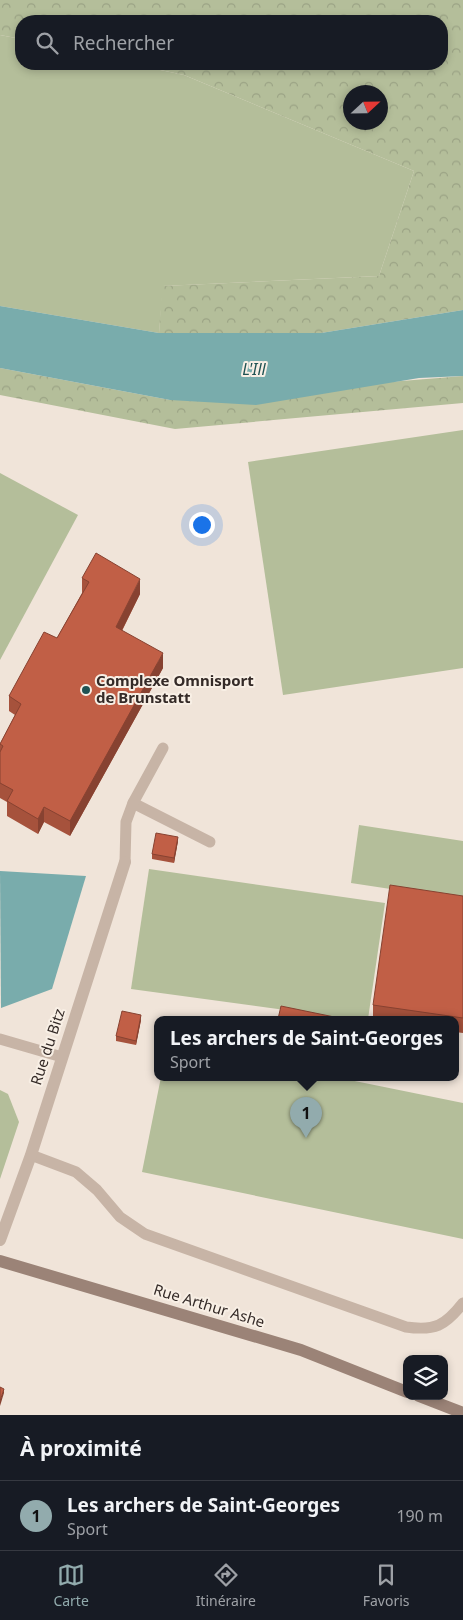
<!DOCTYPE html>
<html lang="fr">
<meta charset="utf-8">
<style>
:root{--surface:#171b24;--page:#20242c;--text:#f1f3f6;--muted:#9ea1a6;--line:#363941;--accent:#92abad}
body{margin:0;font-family:"Noto Sans",sans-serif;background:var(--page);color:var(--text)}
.controls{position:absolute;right:15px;bottom:15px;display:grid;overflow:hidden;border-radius:10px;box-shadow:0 2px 8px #0003}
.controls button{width:45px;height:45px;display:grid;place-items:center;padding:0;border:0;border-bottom:1px solid var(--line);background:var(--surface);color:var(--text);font:25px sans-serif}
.compass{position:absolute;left:343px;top:85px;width:45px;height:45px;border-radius:50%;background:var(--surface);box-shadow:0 2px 8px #0003;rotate:68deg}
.you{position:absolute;left:201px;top:524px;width:18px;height:18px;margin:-12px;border:4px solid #fff;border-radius:50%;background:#1a73e8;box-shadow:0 0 0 8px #1a73e833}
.badge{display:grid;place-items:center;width:32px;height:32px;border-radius:50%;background:var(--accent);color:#111;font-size:16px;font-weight:700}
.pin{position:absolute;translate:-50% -41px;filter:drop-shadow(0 1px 2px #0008)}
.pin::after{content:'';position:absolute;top:26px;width:18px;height:15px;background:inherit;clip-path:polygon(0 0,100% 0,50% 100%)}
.popup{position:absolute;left:154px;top:1016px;width:305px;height:65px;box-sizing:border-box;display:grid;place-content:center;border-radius:10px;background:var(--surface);filter:drop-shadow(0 1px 4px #0005);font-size:16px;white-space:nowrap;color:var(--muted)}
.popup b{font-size:19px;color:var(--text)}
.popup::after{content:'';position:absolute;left:50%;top:100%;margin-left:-10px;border:10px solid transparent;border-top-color:var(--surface)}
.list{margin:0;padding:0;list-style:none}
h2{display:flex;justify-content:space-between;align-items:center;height:65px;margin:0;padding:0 20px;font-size:21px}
h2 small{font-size:16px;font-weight:400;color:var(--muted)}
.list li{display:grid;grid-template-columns:32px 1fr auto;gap:15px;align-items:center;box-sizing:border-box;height:70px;padding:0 20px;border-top:1px solid var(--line)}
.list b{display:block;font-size:19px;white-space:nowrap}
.list p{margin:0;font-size:16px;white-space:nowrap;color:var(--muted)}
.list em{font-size:16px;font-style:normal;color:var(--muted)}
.icon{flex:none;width:28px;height:28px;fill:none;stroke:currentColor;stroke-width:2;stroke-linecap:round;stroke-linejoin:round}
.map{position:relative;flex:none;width:463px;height:1415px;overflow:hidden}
.search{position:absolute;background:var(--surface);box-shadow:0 2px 8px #0003;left:15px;right:15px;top:15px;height:55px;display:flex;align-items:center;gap:12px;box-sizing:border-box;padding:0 18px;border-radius:20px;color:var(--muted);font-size:19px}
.sheet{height:135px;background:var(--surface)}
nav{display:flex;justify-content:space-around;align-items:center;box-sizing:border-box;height:70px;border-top:1px solid var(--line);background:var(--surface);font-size:14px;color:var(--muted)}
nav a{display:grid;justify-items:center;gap:2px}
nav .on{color:var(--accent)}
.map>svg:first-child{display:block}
.grass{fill:#b4be9a}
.forest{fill:url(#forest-crowns);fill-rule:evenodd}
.water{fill:#79acac}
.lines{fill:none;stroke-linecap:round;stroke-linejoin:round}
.service{stroke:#c7b4a6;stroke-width:11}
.minor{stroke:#c7b4a6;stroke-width:12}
.secondary{stroke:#9b8377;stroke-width:12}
.wall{fill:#a6523c}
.shaded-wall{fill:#874231}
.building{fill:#c15f46;stroke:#874231}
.poi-dot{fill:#1e5253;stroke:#f8efe5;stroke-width:2}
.labels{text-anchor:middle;stroke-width:4;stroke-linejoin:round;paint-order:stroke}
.poi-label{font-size:15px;font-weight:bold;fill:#342a27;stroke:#f8efe5;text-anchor:start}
.street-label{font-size:15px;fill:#342a27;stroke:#f8efe5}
.water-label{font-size:16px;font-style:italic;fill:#1e5253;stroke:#f8efe5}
</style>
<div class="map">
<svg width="463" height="1415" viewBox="0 0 463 1415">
<defs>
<pattern id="forest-crowns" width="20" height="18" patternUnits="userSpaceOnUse" patternTransform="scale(1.25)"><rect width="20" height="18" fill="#b4be9a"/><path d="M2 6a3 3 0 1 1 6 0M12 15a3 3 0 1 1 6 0" fill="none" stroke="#9ba385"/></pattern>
</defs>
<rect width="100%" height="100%" fill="#f0e4d9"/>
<!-- grass -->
<g class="grass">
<polygon points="0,35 21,39 21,64 132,64 184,75 414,171 379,276 163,286 159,333 0,306"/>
<polygon points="463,430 463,668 283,695 248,462"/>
<polygon points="0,473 78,515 0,660"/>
<polygon points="359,825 463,841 463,900 351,883"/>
<polygon points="149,869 385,903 368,1019 351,1019 131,989"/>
<polygon points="161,1077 335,1077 463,1103 463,1239 142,1172"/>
<polygon points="0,1090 8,1094 19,1122 0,1179"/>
</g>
<!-- forest -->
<g class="forest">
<path d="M0,0H463V310L321,333H159L162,286L379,276L414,171L184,75L132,64H442V21H21V39L0,35ZM350,92H380V122H350Z"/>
<polygon points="0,368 170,400 463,376 463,403 175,429 0,395"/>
</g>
<!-- water -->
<g class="water">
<polygon points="0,306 159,333 321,333 463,310 463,376 419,378 256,405 170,400 0,368"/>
<polygon points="0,871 86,876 52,989 1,1008"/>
</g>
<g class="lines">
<!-- service -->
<g class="service">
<polyline points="133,803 210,842"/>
<polyline points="125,862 126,822 133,803 163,748"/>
<polyline points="0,1039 62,1057"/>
<path d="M31,1155L76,1172L97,1190L120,1217L145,1234L406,1327C435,1331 445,1326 463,1303"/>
</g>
<!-- minor -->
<polyline class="minor" points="0,1240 31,1155 125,862"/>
<!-- secondary -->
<g class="secondary">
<polyline points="0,1261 301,1350 407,1392"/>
<polyline points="419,1396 463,1413"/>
</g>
</g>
<!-- wall -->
<g class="wall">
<polygon points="82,578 140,594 122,631 163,668 70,836 44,822 38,834 7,816 7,802 0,798 0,744 15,715 9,711 9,696 57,638 82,593"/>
<polygon points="178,841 174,863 152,859 152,854"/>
<polygon points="463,896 463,1033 455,1032 455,1019 373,1019 373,1005"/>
<polygon points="141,1020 136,1045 116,1041 116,1036"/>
</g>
<!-- shaded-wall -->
<g class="shaded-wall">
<polygon points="140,579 140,594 116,642 116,627"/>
<polygon points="163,653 163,668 70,836 70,821"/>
<polygon points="44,807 44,822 38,834 38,819"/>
<polygon points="178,837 178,841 174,863 174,858"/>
<polygon points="141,1015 141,1020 136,1045 136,1041"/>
<polygon points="4,1389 4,1393 0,1406 0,1401"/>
</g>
<!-- building -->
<g class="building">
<polygon points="96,553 140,579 116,627 163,653 70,821 44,807 38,819 7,801 13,790 0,783 0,752 3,746 0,744 21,704 9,696 44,632 57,638 89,582 82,578"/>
<polygon points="156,833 178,837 174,858 152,854"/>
<polygon points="390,885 463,896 463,1018 373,1005"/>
<polygon points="281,1006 344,1019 278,1019"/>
<polygon points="122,1011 141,1015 136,1041 116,1036"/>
<polygon points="0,1387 4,1389 0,1401"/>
</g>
<!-- markers -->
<circle class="poi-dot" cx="86" cy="690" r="5"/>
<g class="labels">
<!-- poi labels -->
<g class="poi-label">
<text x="96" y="686">Complexe Omnisport<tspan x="96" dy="17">de Brunstatt</tspan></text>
</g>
<!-- street labels -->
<g class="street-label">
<text transform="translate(48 1047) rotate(-72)" y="5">Rue du Bitz</text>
<text transform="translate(209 1306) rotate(17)" y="5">Rue Arthur Ashe</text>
</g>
<!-- water labels -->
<g class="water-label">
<text x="254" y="375">L'Ill</text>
</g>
</g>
</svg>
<div class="controls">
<button><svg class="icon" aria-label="layers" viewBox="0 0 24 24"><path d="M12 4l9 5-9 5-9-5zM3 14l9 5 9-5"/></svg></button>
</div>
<svg class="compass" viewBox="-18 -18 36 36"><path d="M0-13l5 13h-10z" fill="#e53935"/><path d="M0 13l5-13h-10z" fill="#9ea1a6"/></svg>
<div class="you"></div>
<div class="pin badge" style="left:306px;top:1138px">1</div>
<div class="popup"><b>Les archers de Saint-Georges</b>Sport</div>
<div class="search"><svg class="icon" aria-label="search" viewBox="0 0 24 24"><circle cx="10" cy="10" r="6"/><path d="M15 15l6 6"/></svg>Rechercher</div>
</div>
<section class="sheet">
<h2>À proximité<small></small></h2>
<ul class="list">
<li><span class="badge">1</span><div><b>Les archers de Saint-Georges</b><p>Sport</p></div><em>190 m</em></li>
</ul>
</section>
<nav>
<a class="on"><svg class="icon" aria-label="map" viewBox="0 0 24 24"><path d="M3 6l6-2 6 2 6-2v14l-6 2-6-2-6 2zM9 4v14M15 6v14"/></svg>Carte</a>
<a><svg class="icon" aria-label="directions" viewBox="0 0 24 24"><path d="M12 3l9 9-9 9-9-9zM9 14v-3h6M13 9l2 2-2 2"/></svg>Itinéraire</a>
<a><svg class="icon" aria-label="saved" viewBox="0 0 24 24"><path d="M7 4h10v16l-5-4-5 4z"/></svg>Favoris</a>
</nav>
